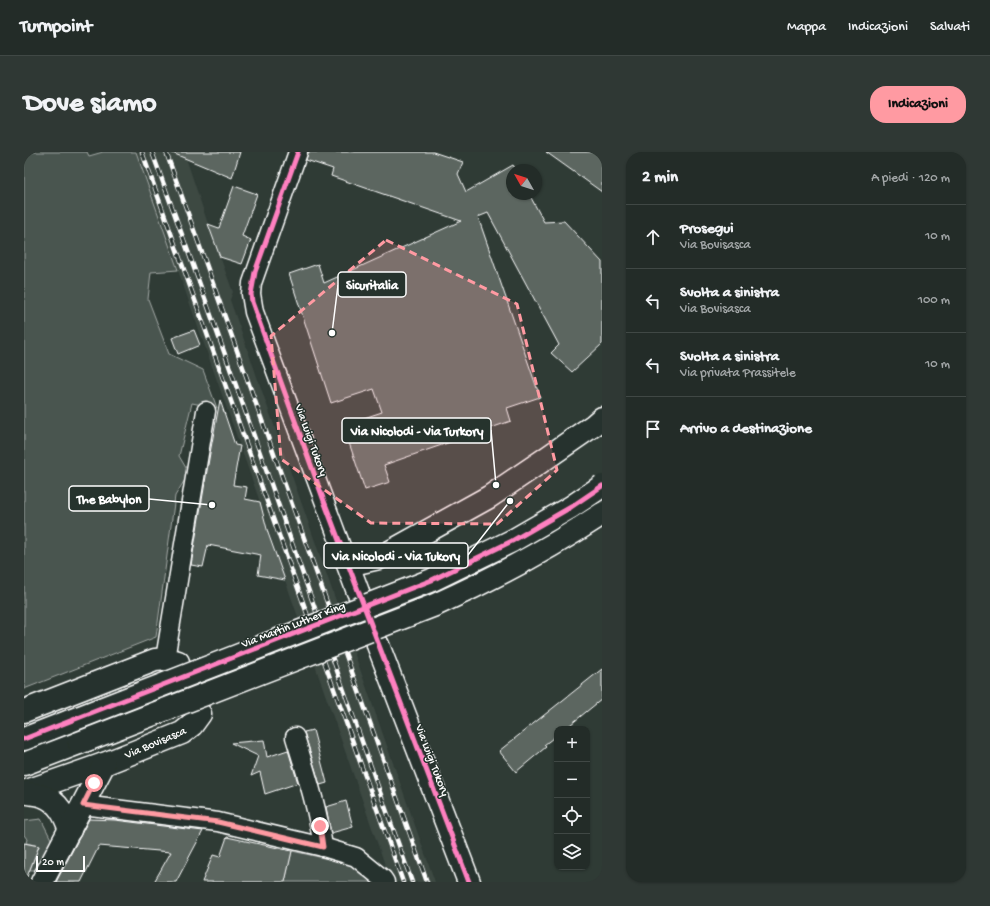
<!DOCTYPE html>
<html lang="it">
<meta charset="utf-8">
<style>
:root{--surface:#232c28;--page:#2f3834;--text:#f1f3f6;--muted:#a3a7a8;--line:#404845;--accent:#ff9aa2}
body{margin:0;font-family:"Gochi Hand",sans-serif;background:var(--page);color:var(--text)}
.controls{position:absolute;right:12px;bottom:12px;display:grid;overflow:hidden;border-radius:8px;box-shadow:0 1px 3px #0004}
.controls button{width:36px;height:36px;display:grid;place-items:center;padding:0;border:0;border-bottom:1px solid var(--line);background:var(--surface);color:var(--text);font:20px sans-serif}
.compass{position:absolute;left:482px;top:12px;width:36px;height:36px;border-radius:50%;background:var(--surface);box-shadow:0 1px 3px #0004;rotate:309deg}
.scale{position:absolute;left:12px;bottom:10px;width:49px;box-sizing:border-box;padding-left:4px;border:2px solid #fff;border-top:0;font-size:11px;line-height:14px;white-space:nowrap;color:#fff;-webkit-text-stroke:3px #26332d;paint-order:stroke}
.stop{position:absolute;width:12px;height:12px;margin:-9px;border:3px solid #ff9aa2;border-radius:50%;background:#fff}
.stop.end{background:#ff9aa2;border-color:#fff;box-shadow:0 1px 4px #0008}
.list{margin:0;padding:0;list-style:none}
h2{display:flex;justify-content:space-between;align-items:center;height:52px;margin:0;padding:0 16px;font-size:17px}
h2 small{font-size:13px;font-weight:400;color:var(--muted)}
.list li{display:grid;grid-template-columns:26px 1fr auto;gap:12px;align-items:center;box-sizing:border-box;height:64px;padding:0 16px;border-top:1px solid var(--line)}
.list b{display:block;font-size:15px;white-space:nowrap}
.list p{margin:0;font-size:13px;white-space:nowrap;color:var(--muted)}
.list em{font-size:13px;font-style:normal;color:var(--muted)}
.icon{flex:none;width:22px;height:22px;fill:none;stroke:currentColor;stroke-width:2;stroke-linecap:round;stroke-linejoin:round}
.map{position:relative;flex:none;width:578px;height:730px;overflow:hidden;border-radius:16px}
header{display:flex;align-items:center;gap:24px;box-sizing:border-box;height:56px;padding:0 20px;background:var(--surface);border-bottom:1px solid var(--line)}
header strong{font-size:19px}
nav{display:flex;gap:22px;margin-inline-start:auto;font-size:14px}
.intro{display:flex;align-items:center;justify-content:space-between;box-sizing:border-box;height:96px;padding:0 24px}
h1{margin:0;font-size:28px}
.button{padding:10px 18px;border-radius:16px;background:var(--accent);color:#111;font-size:14px;font-weight:700}
main{display:flex;gap:24px;padding:0 24px}
aside{flex:1;background:var(--surface);border-radius:16px;box-shadow:0 1px 3px #0004}
.map>svg:first-child{display:block}
.built{fill:#3c4842}
.green{fill:#4a544f;stroke:#a4aaa7}
.building{fill:#5b6661;stroke:#fff}
.lines{fill:none;stroke-linecap:round;stroke-linejoin:round}
.street-casing{stroke:#fff;stroke-width:21}
.secondary-casing{stroke:#fff;stroke-width:25}
.street{stroke:#26332d;stroke-width:18}
.secondary{stroke:#26332d;stroke-width:22}
.rail-casing{stroke:#fff;stroke-width:4.5}
.rail{stroke:#26332d;stroke-width:3;stroke-dasharray:9;stroke-linecap:butt}
.secondary-bridge-casing{stroke:#fff;stroke-width:25;stroke-linecap:butt}
.secondary-bridge{stroke:#26332d;stroke-width:22}
.cycleway-casing{stroke:#26332d;stroke-width:8}
.cycleway{stroke:#ff80c0;stroke-width:5}
.route{stroke:#ff9aa2;stroke-width:5}
.marked{fill:#ff9aa2;fill-opacity:0.2;stroke:#ff9aa2;stroke-width:3;stroke-dasharray:8 5;stroke-linejoin:round}
.labels{text-anchor:middle;stroke-width:3;stroke-linejoin:round;paint-order:stroke}
.street-label{font-size:12px;fill:#fff;stroke:#26332d}
.leader{fill:none;stroke:#fff;stroke-width:1.5}
.callout-dot{fill:#fff;stroke:#26332d;stroke-width:1.5}
.callout{fill:#26332d;stroke:#fff;stroke-width:1.5}
.callout-label{font-size:13px;text-anchor:middle;font-weight:bold;fill:#fff}
</style>
<header>
<strong>Turnpoint</strong>
<nav><a>Mappa</a><a>Indicazioni</a><a>Salvati</a></nav>
</header>
<div class="intro"><h1>Dove siamo</h1><a class="button">Indicazioni</a></div>
<main>
<div class="map">
<svg width="578" height="730" viewBox="0 0 578 730">
<rect width="100%" height="100%" fill="#2f3b35"/>
<filter id="ink" filterUnits="userSpaceOnUse"><feTurbulence type="fractalNoise" baseFrequency=".025" numOctaves="2"/><feDisplacementMap in="SourceGraphic" scale="8" xChannelSelector="R" yChannelSelector="G"/><feConvolveMatrix kernelMatrix="1 2 1 2 8 2 1 2 1" color-interpolation-filters="sRGB"/></filter>
<g filter="url(#ink)">
<!-- built -->
<polygon class="built" points="112,0 160,0 184,72 209,140 206,148 411,730 367,730 261,428 248,390 236,350"/>
<!-- green -->
<g class="green">
<polygon points="0,0 63,0 65,4 79,0 112,0 154,118 127,120 124,147 145,202 179,218 193,256 168,251 155,304 165,321 151,344 132,485 0,537"/>
<polygon points="17,667 28,689 14,718 6,718 15,694 2,691 3,687 0,683 0,669"/>
<polygon points="268,699 336,714 356,730 261,730"/>
</g>
<!-- building -->
<g class="building">
<polygon points="146,0 216,0 208,26"/>
<polygon points="284,0 409,0 439,10 434,22 442,40 489,13 492,18 488,18 488,42 505,42 520,70 540,69 578,110 578,192 548,220 527,201 535,193 464,61 454,65 516,245 483,256 487,269 360,313 366,330 341,338 319,273 358,260 350,237 307,251 265,122 294,112 300,131 437,69 307,24 309,17 282,8"/>
<polygon points="522,0 578,0 578,40"/>
<polygon points="210,34 233,42 218,84 227,88 218,112 196,105 184,72 195,76"/>
<polygon points="170,178 176,193 154,202 148,186"/>
<polygon points="196,248 211,293 216,294 209,333 223,335 221,347 236,350 244,381 261,428 234,423 237,403 184,393 179,415 167,413 186,301"/>
<polygon points="578,517 578,547 541,577 533,577 533,583 520,593 522,595 492,620 475,599"/>
<polygon points="289,578 303,631 296,633 280,580"/>
<polygon points="240,588 243,605 264,598 274,631 241,642 236,620 227,624 234,604 207,591"/>
<polygon points="322,649 329,675 307,681 302,655"/>
<polygon points="65,667 91,668 179,679 152,730 130,730 147,700 75,694 57,730 32,730"/>
<polygon points="203,685 268,699 261,730 178,730 189,703 196,705"/>
<polygon points="0,691 15,694 1,730 0,730"/>
</g>
<g class="lines">
<defs>
<g id="street">
<polyline points="274,0 228,131 227,142 230,160 324,413"/>
<polyline points="141,507 182,259"/>
<path d="M271,585C282,621 294,657 299,695"/>
<polyline points="59,653 194,670 299,695 332,705 359,727 361,730"/>
</g>
<g id="secondary">
<polyline points="334,440 324,413 355,406 465,345 521,307 570,273 578,266"/>
<polyline points="354,493 445,730"/>
<polyline points="0,559 131,508 144,507 154,510"/>
<polyline points="0,587 46,569"/>
<polyline points="0,612 55,591"/>
<polyline points="0,640 80,612 158,581 168,573 176,562"/>
<path d="M0,640C6,642 13,642 19,644C35,650 41,664 46,678"/>
<polyline points="18,730 80,612"/>
</g>
</defs>
<!-- street casing -->
<use href="#street" class="street-casing"/>
<!-- secondary casing -->
<use href="#secondary" class="secondary-casing"/>
<!-- street -->
<use href="#street" class="street"/>
<!-- secondary -->
<use href="#secondary" class="secondary"/>
<defs>
<g id="rail">
<polyline points="118,0 379,730"/>
<path d="M128,0C217,243 301,487 388,730"/>
<polyline points="142,0 403,730"/>
</g>
</defs>
<!-- rail casing -->
<use href="#rail" class="rail-casing"/>
<!-- rail -->
<use href="#rail" class="rail"/>
<defs>
<g id="secondary-bridge">
<polyline points="46,569 408,428 488,389 547,355 578,334"/>
<path d="M55,591L411,453C469,427 525,397 578,362"/>
</g>
</defs>
<!-- secondary-bridge casing -->
<use href="#secondary-bridge" class="secondary-bridge-casing"/>
<!-- secondary-bridge -->
<use href="#secondary-bridge" class="secondary-bridge"/>
<defs>
<g id="cycleway">
<polyline points="274,0 231,120 227,142 228,150 300,349 445,730"/>
<polyline points="0,587 408,428 488,389 547,355 578,334"/>
</g>
</defs>
<!-- cycleway casing -->
<use href="#cycleway" class="cycleway-casing"/>
<!-- cycleway -->
<use href="#cycleway" class="cycleway"/>
</g>
</g>
<g class="lines" filter="url(#ink)">
<!-- route -->
<polyline class="route" points="70,631 59,653 194,670 299,695 296,674"/>
</g>
<!-- marked area -->
<path class="marked" d="M362,88L493,152L533,318L473,372L347,371L257,307L247,184Z"/>
<g class="labels">
<!-- street labels -->
<g class="street-label">
<text transform="translate(288 288) rotate(70)" y="4">Via Luigi Tukory</text>
<text transform="translate(269 472) rotate(-21)" y="4">Via Martin Luther King</text>
<text transform="translate(131 590) rotate(-23)" y="4">Via Bovisasca</text>
<text transform="translate(409 608) rotate(69)" y="4">Via Luigi Tukory</text>
</g>
</g>
<!-- callouts -->
<path class="leader" d="M308 181L314 133M472 333L467 278M188 353L125 347M486 349L444 403"/>
<g class="callout-dot">
<circle cx="308" cy="181" r="4"/>
<circle cx="472" cy="333" r="4"/>
<circle cx="188" cy="353" r="4"/>
<circle cx="486" cy="349" r="4"/>
</g>
<g class="callout">
<rect x="314" y="120" width="68" height="25" rx="4"/>
<rect x="318" y="266" width="149" height="25" rx="4"/>
<rect x="45" y="334" width="80" height="25" rx="4"/>
<rect x="300" y="391" width="144" height="25" rx="4"/>
</g>
<g class="callout-label">
<text x="348" y="137">Sicuritalia</text>
<text x="393" y="283">Via Nicolodi - Via Turkory</text>
<text x="85" y="351">The Babylon</text>
<text x="372" y="408">Via Nicolodi - Via Tukory</text>
</g>
</svg>
<div class="controls">
<button>+</button>
<button>−</button>
<button><svg class="icon" aria-label="locate" viewBox="0 0 24 24"><circle cx="12" cy="12" r="6"/><path d="M12 2v4M12 18v4M2 12h4M18 12h4"/></svg></button>
<button><svg class="icon" aria-label="layers" viewBox="0 0 24 24"><path d="M12 4l9 5-9 5-9-5zM3 14l9 5 9-5"/></svg></button>
</div>
<svg class="compass" viewBox="-18 -18 36 36"><path d="M0-13l5 13h-10z" fill="#e53935"/><path d="M0 13l5-13h-10z" fill="#a3a7a8"/></svg>
<div class="scale">20 m</div>
<div class="stop" style="left:70px;top:631px"></div>
<div class="stop end" style="left:296px;top:674px"></div>
</div>
<aside>
<h2>2 min<small>A piedi · 120 m</small></h2>
<ul class="list">
<li><svg class="icon" aria-label="ahead" viewBox="0 0 24 24"><path d="M12 20V5M6 11l6-6 6 6"/></svg><div><b>Prosegui</b><p>Via Bovisasca</p></div><em>10 m</em></li>
<li><svg class="icon" aria-label="left" viewBox="0 0 24 24"><path d="M17 20v-9H6M10 6l-5 5 5 5"/></svg><div><b>Svolta a sinistra</b><p>Via Bovisasca</p></div><em>100 m</em></li>
<li><svg class="icon" aria-label="left" viewBox="0 0 24 24"><path d="M17 20v-9H6M10 6l-5 5 5 5"/></svg><div><b>Svolta a sinistra</b><p>Via privata Prassitele</p></div><em>10 m</em></li>
<li><svg class="icon" aria-label="arrive" viewBox="0 0 24 24"><path d="M6 21V4h12l-3 4 3 4H6"/></svg><div><b>Arrivo a destinazione</b></div></li>
</ul>
</aside>
</main>
